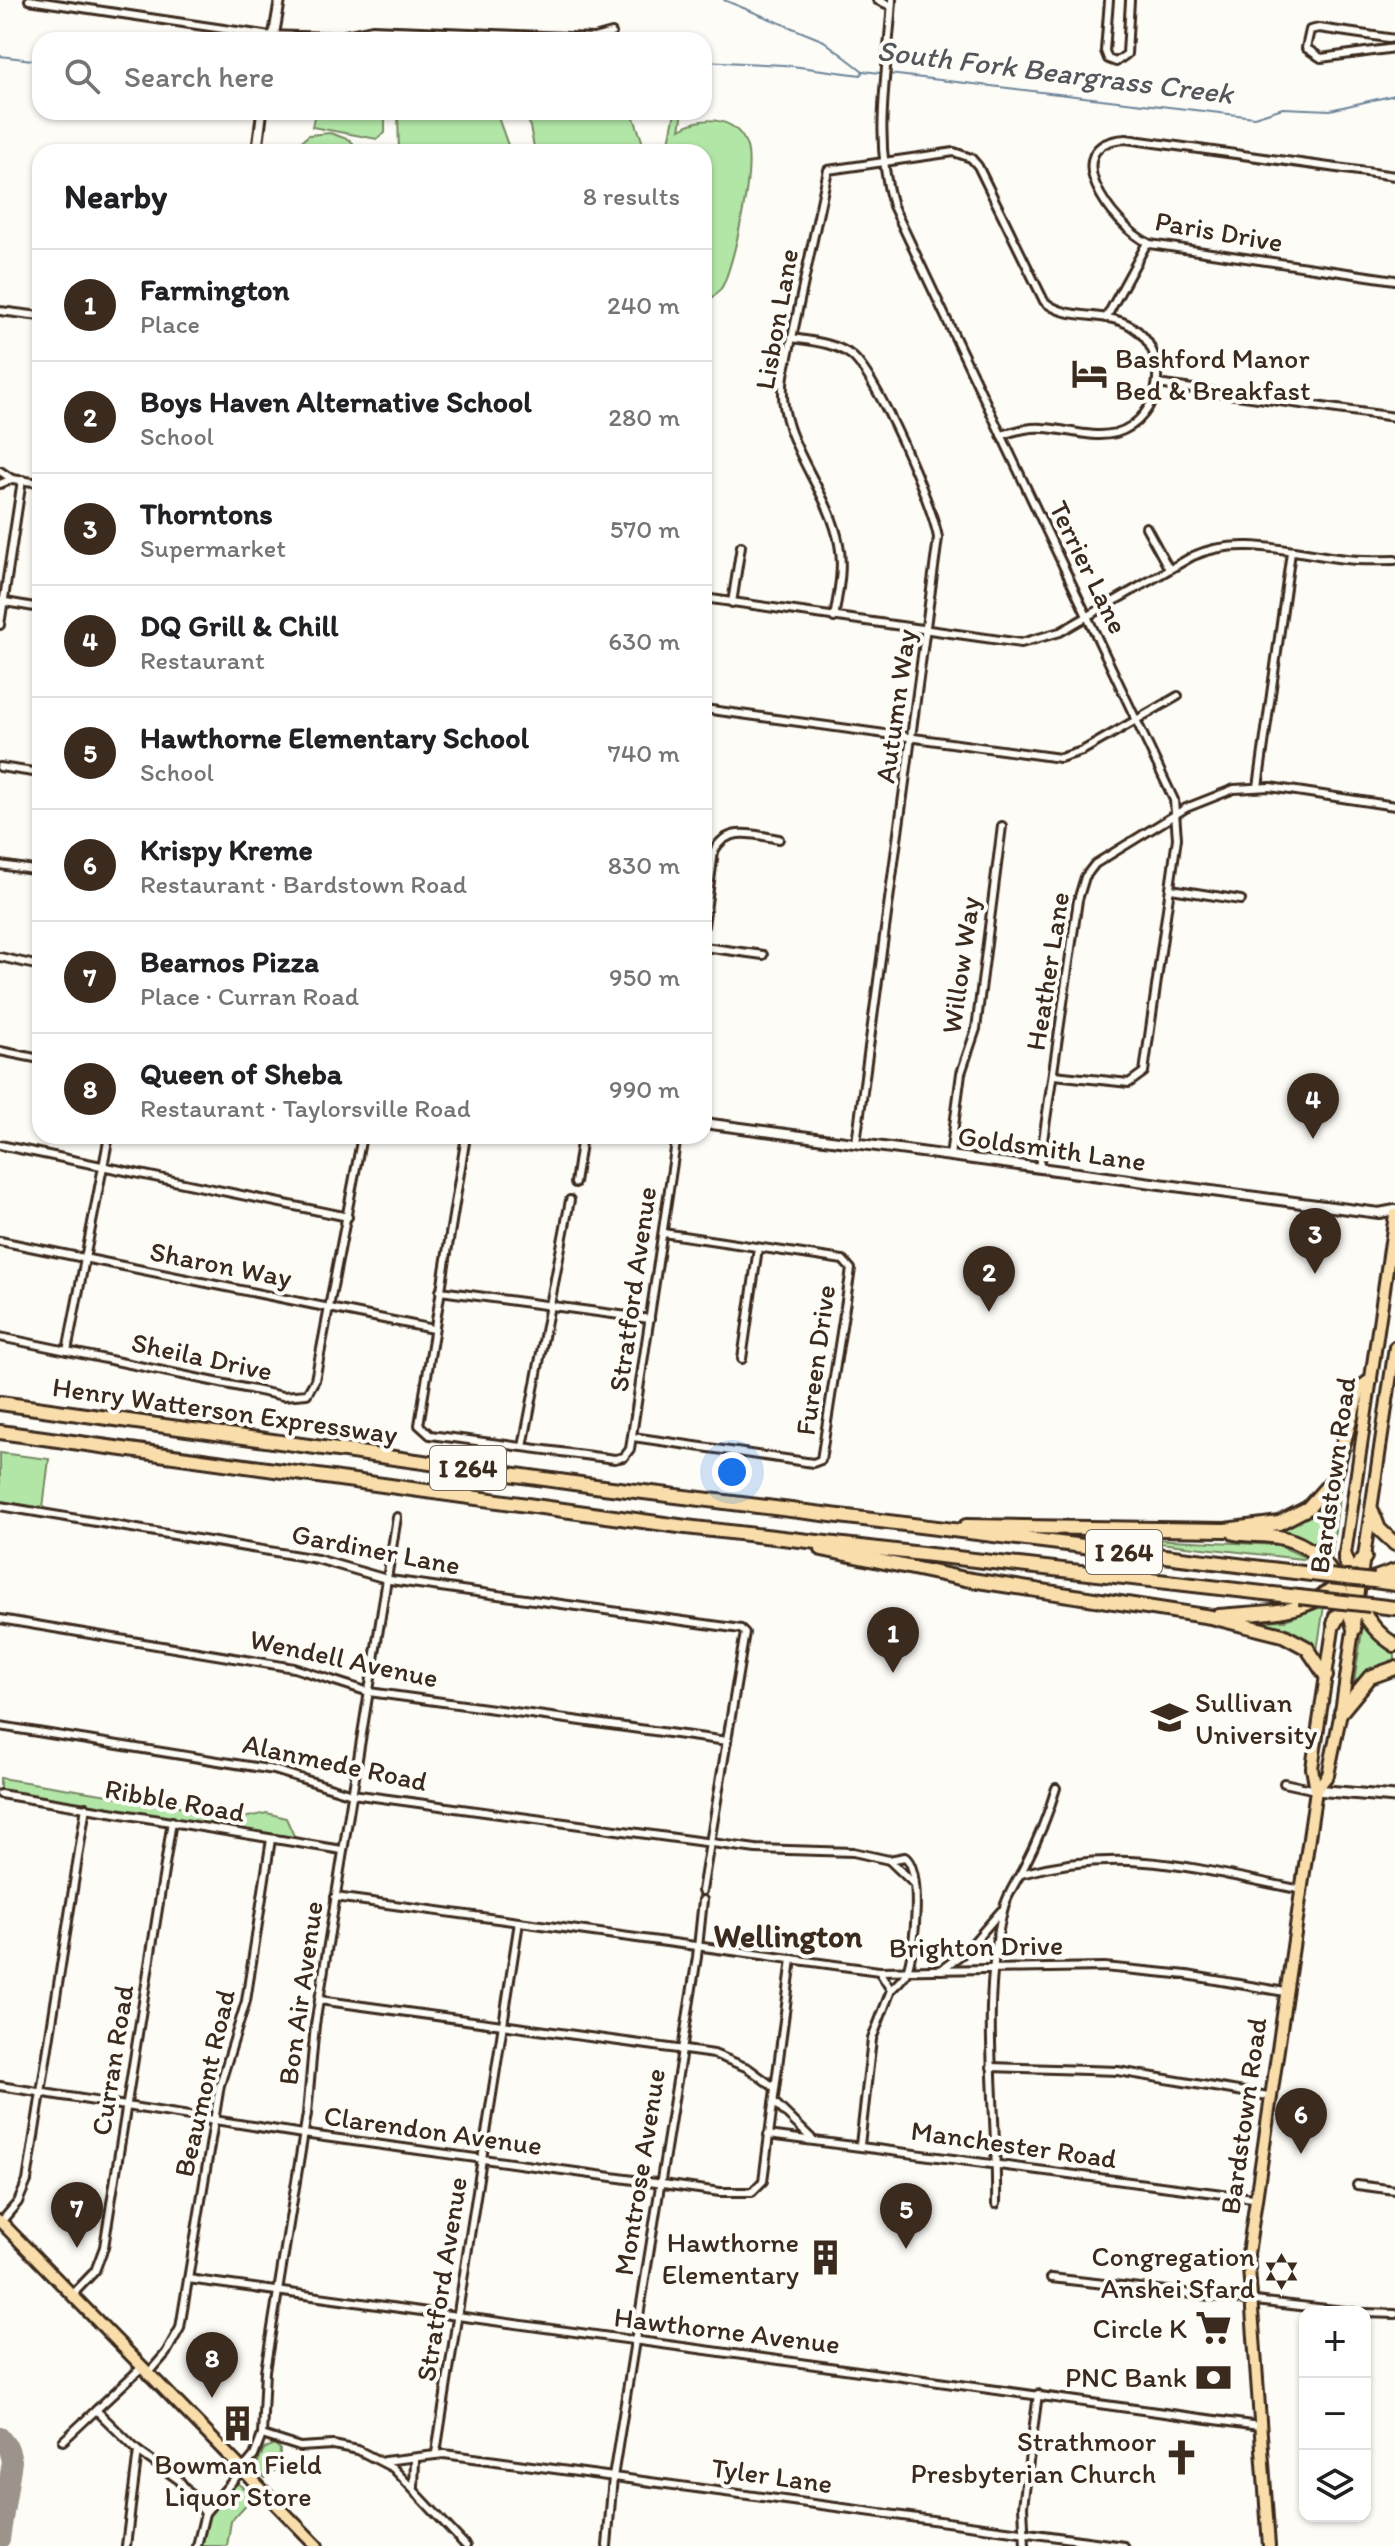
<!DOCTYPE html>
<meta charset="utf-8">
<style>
:root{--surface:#fff;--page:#f2f2f2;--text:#202124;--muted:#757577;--line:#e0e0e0;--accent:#3b2a1e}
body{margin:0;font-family:Itim,sans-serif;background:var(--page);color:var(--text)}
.controls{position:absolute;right:24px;bottom:24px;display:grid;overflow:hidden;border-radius:16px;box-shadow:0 2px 6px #0004}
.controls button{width:72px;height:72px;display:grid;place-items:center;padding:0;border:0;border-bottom:2px solid var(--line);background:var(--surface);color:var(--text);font:40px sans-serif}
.you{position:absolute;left:732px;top:1472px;width:28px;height:28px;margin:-20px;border:6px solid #fff;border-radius:50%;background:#1a73e8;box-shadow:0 0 0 12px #1a73e833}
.badge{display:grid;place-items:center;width:52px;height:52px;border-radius:50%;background:var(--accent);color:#fff;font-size:26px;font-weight:700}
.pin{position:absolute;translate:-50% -66px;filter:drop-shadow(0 2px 4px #0008)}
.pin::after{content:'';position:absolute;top:42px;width:28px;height:24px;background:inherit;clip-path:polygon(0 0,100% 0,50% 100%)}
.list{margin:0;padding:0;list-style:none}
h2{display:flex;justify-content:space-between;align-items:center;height:104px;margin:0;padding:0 32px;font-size:34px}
h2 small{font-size:26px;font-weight:400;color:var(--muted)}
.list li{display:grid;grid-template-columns:52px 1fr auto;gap:24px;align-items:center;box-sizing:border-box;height:112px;padding:0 32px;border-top:2px solid var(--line)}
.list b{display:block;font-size:30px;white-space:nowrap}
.list p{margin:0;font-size:26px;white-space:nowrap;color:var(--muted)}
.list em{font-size:26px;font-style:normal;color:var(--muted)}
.icon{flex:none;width:44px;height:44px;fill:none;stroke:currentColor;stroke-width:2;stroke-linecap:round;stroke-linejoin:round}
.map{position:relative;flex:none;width:1395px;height:2546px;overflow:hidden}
.search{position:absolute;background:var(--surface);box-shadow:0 2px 6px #0004;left:32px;top:32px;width:680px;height:88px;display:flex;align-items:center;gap:20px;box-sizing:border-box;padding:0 28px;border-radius:24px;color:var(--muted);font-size:30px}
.panel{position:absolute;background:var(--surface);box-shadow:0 2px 6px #0004;left:32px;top:144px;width:680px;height:1000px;border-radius:24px}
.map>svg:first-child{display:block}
.green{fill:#b2e6a7;stroke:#768862;stroke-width:2}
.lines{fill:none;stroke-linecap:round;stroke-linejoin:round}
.stream{stroke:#6c8498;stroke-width:2}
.taxiway{stroke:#9c938a;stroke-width:20}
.minor-casing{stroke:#3b2a1e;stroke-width:12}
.tertiary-casing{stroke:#3b2a1e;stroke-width:14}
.secondary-casing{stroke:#3b2a1e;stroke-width:15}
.primary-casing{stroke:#3b2a1e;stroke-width:16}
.motorway-casing{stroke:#3b2a1e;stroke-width:18}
.minor{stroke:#fdfcf7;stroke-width:6}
.tertiary{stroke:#fdfcf7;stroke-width:8}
.secondary{stroke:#fdfcf7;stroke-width:9}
.primary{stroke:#f9deab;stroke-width:10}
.motorway{stroke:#f9deab;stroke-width:12}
.motorway-bridge-casing{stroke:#3b2a1e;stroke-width:18;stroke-linecap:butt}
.motorway-bridge{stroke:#f9deab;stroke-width:12}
.labels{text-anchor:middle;stroke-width:8;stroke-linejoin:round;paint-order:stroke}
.shield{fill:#fdfcf7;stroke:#75695f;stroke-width:2}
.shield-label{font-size:26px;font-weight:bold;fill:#3b2a1e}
.street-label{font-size:28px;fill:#3b2a1e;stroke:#fdfcf7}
.poi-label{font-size:28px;fill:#3b2a1e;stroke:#fdfcf7;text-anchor:end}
.water-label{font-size:30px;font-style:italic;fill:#53575b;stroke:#fdfcf7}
.quarter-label{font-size:32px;font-weight:bold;fill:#3b2a1e;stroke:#fdfcf7}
</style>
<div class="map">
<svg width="1395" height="2546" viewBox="0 0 1395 2546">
<rect width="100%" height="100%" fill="#fdfcf7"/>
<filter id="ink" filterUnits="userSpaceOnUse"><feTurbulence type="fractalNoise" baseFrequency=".0125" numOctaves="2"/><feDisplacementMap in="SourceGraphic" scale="16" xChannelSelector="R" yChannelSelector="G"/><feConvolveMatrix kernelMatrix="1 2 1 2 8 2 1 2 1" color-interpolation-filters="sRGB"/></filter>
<g filter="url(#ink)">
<!-- green -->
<g class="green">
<polygon points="315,112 385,112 385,133 377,139 312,127"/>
<polygon points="398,112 496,112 509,148 487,152 399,152"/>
<polygon points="527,112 632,112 646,152 535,152"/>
<path d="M675,112H683L680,129C704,115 737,116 747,147C754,171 734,265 722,287C718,294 711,299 704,303V152H667Z"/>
<polygon points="330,133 350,140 361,152 302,152 297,145 309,135"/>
<polygon points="0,1453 49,1459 43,1508 0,1501"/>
<polygon points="1343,1465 1331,1562 1311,1544 1256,1529 1292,1522"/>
<polygon points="1106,1537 1278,1545 1311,1560"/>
<polygon points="1324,1606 1317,1651 1293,1633 1239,1622 1285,1620"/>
<polygon points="1363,1625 1395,1652 1395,1665 1353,1689"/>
<polygon points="0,1778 248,1817 267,1813 286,1818 295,1838 0,1790"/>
<polygon points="274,2444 280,2449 279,2467 265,2478 256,2466 264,2449"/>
<polygon points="237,2483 254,2496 231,2521 227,2546 201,2546 210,2507"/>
</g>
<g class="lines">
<!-- stream -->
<g class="stream">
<polyline points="724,0 824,41 863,71 1254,117 1283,108 1330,110 1395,95"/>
<polyline points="0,56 40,61"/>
<polyline points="704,61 784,65 861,75 863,71"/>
</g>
<!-- taxiway -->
<polyline class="taxiway" points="0,2437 9,2449 12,2461 0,2539"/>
<defs>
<g id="minor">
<polyline points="29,0 264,35 336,37 372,29 594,38 612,33"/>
<polyline points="877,0 891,6"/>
<path d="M892,0C888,70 872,137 893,206L1174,800L1177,838L1144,1072L1129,1083L1054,1075"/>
<polyline points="1109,0 1105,51 1108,59 1116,62 1127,54 1130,0"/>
<polyline points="1395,39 1319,28 1310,30 1306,48 1321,58 1395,48"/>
<path d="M1395,176L1126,139C1054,143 1111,226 1150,244L1395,280"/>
<polyline points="0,311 40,316"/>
<polyline points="1106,318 1147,243"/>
<path d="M792,338C811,341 835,343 851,355C876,374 933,505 938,538L856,1143"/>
<polyline points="1157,384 1395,417"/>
<polyline points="0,471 12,479 40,483"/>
<polyline points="0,484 12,479"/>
<polyline points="1146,527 1169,569"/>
<path d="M704,598L1021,643L1060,632L1193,556C1240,534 1297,554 1346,559C1362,561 1378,560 1395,560"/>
<polyline points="0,601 40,608"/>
<polyline points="732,603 741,546"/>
<path d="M834,618C838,594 844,568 839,544C828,485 774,438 784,375L828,170L954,152L971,158L978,166L1044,301C1067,322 1104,310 1131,326C1172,351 1163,419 1116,433C1092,439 1067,429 1043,428C1028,427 1016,431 1001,435"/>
<polyline points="0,625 22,480"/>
<polyline points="704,709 1060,758 1082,751 1178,696"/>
<polyline points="0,767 40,773"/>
<polyline points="1258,787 1291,552"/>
<polyline points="0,865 40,871"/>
<polyline points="1171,889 1241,900"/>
<path d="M704,926L714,851C727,825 755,835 779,839"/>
<polyline points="704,947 763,955"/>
<polyline points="0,957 40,966"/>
<polyline points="0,1051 40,1059"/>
<polyline points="466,1136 419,1425 430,1435 615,1459 624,1457 630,1449 677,1136"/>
<polyline points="0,1145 348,1217"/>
<polyline points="950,1156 961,1073 976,1029 1002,826"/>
<polyline points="1039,1168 1078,900 1085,877 1095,864 1186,808 1234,789 1270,787 1395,806"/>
<polyline points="575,1183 582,1136"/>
<polyline points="0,1241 433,1329"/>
<polyline points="440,1291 650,1319"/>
<polyline points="0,1337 283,1396 307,1394 315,1380 362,1136"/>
<polyline points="67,1351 109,1136"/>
<polyline points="742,1359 758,1248"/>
<polyline points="633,1437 813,1463 821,1460 851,1269 843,1260 663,1233"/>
<polyline points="523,1447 570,1200"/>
<polyline points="0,1506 317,1559 390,1580 741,1629 745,1633 743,1644 702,1891"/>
<polyline points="0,1619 294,1668 369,1692 727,1741"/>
<path d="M0,1726L274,1770L352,1794L756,1849L853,1852L889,1860L905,1857C923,1870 915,1950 907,1971C905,1977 896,1985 891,1990"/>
<polyline points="1284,1783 1316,1790"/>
<polyline points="0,1794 342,1850"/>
<polyline points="889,1860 912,1882"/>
<path d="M1021,1874C1125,1845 1200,1870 1302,1890"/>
<polyline points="335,1897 879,1971 1104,1967 1187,1975 1285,1992"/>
<polyline points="941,1970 966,1951 1001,1911"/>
<polyline points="319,2000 714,2054 748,2068 775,2088"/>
<polyline points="991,2067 1118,2071 1268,2096"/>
<polyline points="0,2086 303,2134 720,2192 752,2192 763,2181 792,1959"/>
<polyline points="774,2102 811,2138"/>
<polyline points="768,2135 1253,2198"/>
<polyline points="860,2145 872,2039 891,1990 879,1971"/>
<polyline points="1357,2185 1395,2190"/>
<path d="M996,2204C998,2106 979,2007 1003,1911C1006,1896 1017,1881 1024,1867C1037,1842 1048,1815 1056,1788"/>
<polyline points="1,2222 18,2202 27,2181 86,1807"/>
<polyline points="1051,2278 1353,2312"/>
<polyline points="188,2279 1259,2426"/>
<polyline points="72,2295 95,2271 104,2247 172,1821"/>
<polyline points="1365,2313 1395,2314"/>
<polyline points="148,2374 166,2353 180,2328 220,2085 246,2001 271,1839"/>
<polyline points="96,2410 141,2368"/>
<polyline points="262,2435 300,2447 333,2445 358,2450 393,2468 466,2546"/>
<polyline points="63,2441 96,2410 138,2451 179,2480 205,2513"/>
<polyline points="436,2453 519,1922"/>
<polyline points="384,2461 444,2454 1124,2546"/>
<polyline points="414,2487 415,2460"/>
<polyline points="126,2546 138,2451"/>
<polyline points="197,2546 205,2513 254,2456 262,2435 265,2371 307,2114 315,2025 397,1517"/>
<polyline points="607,2546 613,2477 697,1957 703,1900"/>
<polyline points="1025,2546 1023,2506 1038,2394"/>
</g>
<g id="tertiary">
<polyline points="273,40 280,0"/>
<polyline points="257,152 262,112"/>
<polyline points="704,1123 1309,1204 1379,1213 1395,1210"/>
</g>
<polyline id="secondary" points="1316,1790 1395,1797"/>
<g id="primary">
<polyline points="1344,1561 1395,1215"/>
<polyline points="1316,1790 1328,1775 1341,1712 1395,1347"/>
<polyline points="0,2221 317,2546"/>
<polyline points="1269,2546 1248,2254 1316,1790 1312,1768 1335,1616"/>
</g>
<g id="motorway">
<polyline points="0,1403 595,1486 1311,1574"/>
<polyline points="0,1432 686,1527 1299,1597"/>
<polyline points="1372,1511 1379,1529 1395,1544"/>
<polyline points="966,1526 1225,1530 1279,1523 1308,1508 1333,1480 1359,1389 1370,1381"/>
<path d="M1234,1533C1248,1536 1264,1534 1278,1537C1325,1545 1344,1588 1354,1629"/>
<polyline points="822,1549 965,1579 1211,1617 1283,1635 1307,1648 1326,1676"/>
<path d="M1345,1556C1353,1593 1362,1625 1395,1645"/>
<polyline points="1374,1581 1395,1584"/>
<polyline points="1364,1582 1395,1571"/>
<polyline points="1370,1605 1395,1608"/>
<path d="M1218,1616C1292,1610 1313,1616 1365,1557"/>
<polyline points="1334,1624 1349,1598"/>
<polyline points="1341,1712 1370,1677 1395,1668"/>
</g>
</defs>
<!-- minor casing -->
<use href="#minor" class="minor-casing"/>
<!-- tertiary casing -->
<use href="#tertiary" class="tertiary-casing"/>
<!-- secondary casing -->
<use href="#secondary" class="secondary-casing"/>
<!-- primary casing -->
<use href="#primary" class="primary-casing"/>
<!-- motorway casing -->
<use href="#motorway" class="motorway-casing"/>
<!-- minor -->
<use href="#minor" class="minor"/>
<!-- tertiary -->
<use href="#tertiary" class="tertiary"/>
<!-- secondary -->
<use href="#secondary" class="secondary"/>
<!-- primary -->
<use href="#primary" class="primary"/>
<!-- motorway -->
<use href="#motorway" class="motorway"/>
<defs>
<g id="motorway-bridge">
<polyline points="1311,1574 1374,1581"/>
<polyline points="1299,1597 1370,1605"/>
</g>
</defs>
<!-- motorway-bridge casing -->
<use href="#motorway-bridge" class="motorway-bridge-casing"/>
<!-- motorway-bridge -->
<use href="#motorway-bridge" class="motorway-bridge"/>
</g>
</g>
<!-- icons -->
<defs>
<symbol id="hotel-bare" viewBox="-9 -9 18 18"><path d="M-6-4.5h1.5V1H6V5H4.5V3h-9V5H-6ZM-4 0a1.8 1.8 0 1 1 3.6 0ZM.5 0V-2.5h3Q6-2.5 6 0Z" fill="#3b2a1e" stroke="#fdfcf7" stroke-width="2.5" paint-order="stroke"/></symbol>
<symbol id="university-bare" viewBox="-9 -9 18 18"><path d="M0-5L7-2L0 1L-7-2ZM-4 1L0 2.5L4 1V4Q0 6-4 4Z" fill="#3b2a1e" stroke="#fdfcf7" stroke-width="2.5" paint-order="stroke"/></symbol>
<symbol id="building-bare" viewBox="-9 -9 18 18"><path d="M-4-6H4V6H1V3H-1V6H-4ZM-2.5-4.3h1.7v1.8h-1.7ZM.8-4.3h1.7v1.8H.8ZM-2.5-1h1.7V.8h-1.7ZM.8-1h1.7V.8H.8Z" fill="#3b2a1e" stroke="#fdfcf7" stroke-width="2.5" paint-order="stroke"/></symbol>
<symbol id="synagogue-bare" viewBox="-9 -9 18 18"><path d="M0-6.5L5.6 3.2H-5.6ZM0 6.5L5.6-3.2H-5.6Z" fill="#3b2a1e" stroke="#fdfcf7" stroke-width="2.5" paint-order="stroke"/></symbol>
<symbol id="supermarket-bare" viewBox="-9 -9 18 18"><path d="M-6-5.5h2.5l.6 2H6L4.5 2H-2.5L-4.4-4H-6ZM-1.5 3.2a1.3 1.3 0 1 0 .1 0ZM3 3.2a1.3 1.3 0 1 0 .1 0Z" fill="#3b2a1e" stroke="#fdfcf7" stroke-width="2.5" paint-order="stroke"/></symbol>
<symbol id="bank-bare" viewBox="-9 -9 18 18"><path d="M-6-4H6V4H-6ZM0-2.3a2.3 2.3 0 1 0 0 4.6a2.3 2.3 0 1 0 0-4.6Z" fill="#3b2a1e" stroke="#fdfcf7" stroke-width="2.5" paint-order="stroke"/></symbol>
<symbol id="church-bare" viewBox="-9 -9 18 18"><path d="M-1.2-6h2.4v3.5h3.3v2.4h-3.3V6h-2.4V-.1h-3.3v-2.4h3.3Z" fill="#3b2a1e" stroke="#fdfcf7" stroke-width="2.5" paint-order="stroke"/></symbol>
</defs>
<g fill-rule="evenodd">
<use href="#hotel-bare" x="1064" y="348" width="51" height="51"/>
<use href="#university-bare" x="1144" y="1692" width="51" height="51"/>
<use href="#building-bare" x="800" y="2232" width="51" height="51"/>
<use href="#synagogue-bare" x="1256" y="2246" width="51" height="51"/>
<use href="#supermarket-bare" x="1188" y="2302" width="51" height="51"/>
<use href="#bank-bare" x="1188" y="2352" width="51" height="51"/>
<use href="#building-bare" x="212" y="2398" width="51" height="51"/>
<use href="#church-bare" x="1156" y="2432" width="51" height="51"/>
</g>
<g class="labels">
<!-- shield labels -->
<g class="shield">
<rect x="430" y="1446" width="76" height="44" rx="6"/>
<rect x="1086" y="1530" width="76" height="44" rx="6"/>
</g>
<g class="shield-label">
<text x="468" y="1477">I 264</text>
<text x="1124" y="1561">I 264</text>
</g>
<!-- street labels -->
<g class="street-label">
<text transform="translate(1219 231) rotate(10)" y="10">Paris Drive</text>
<text transform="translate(776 319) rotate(-80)" y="10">Lisbon Lane</text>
<text transform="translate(1089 567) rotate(64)" y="10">Terrier Lane</text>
<text transform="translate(895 706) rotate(-82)" y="10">Autumn Way</text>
<text transform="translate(960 965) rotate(-82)" y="10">Willow Way</text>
<text transform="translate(1047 971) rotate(-81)" y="10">Heather Lane</text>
<text transform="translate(1052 1148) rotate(8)" y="10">Goldsmith Lane</text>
<text transform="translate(221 1264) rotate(11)" y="10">Sharon Way</text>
<text transform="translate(632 1289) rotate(-82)" y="10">Stratford Avenue</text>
<text transform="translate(202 1356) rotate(12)" y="10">Sheila Drive</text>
<text transform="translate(815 1360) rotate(-82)" y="10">Fureen Drive</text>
<text transform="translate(225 1410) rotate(8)" y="10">Henry Watterson Expressway</text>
<text transform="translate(1332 1475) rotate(-82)" y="10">Bardstown Road</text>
<text transform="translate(376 1549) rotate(11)" y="10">Gardiner Lane</text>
<text transform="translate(344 1658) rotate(12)" y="10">Wendell Avenue</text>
<text transform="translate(335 1762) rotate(12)" y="10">Alanmede Road</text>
<text transform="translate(175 1800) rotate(10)" y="10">Ribble Road</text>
<text transform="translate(976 1946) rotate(-1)" y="10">Brighton Drive</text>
<text transform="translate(300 1993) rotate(-82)" y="10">Bon Air Avenue</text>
<text transform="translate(112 2060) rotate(-81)" y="10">Curran Road</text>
<text transform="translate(204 2083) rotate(-77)" y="10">Beaumont Road</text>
<text transform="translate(1243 2116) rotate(-82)" y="10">Bardstown Road</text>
<text transform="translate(433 2130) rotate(8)" y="10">Clarendon Avenue</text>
<text transform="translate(1014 2144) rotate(8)" y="10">Manchester Road</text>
<text transform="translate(639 2172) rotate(-81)" y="10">Montrose Avenue</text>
<text transform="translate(441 2279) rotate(-81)" y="10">Stratford Avenue</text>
<text transform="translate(727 2330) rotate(7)" y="10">Hawthorne Avenue</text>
<text transform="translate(772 2475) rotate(8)" y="10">Tyler Lane</text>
</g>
<!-- poi labels -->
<g class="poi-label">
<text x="1115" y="368" text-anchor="start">Bashford Manor<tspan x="1115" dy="32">Bed &amp; Breakfast</tspan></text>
<text x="1195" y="1712" text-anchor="start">Sullivan<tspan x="1195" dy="32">University</tspan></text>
<text x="799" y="2252">Hawthorne<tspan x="799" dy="32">Elementary</tspan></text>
<text x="1255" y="2266">Congregation<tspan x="1255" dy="32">Anshei Sfard</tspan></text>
<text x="1187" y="2338">Circle K</text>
<text x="1187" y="2387">PNC Bank</text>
<text x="1156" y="2451">Strathmoor<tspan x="1156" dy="32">Presbyterian Church</tspan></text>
<text x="238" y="2474" text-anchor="middle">Bowman Field<tspan x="238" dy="32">Liquor Store</tspan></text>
</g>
<!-- water labels -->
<g class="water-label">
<text transform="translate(1055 72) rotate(7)" y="10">South Fork Beargrass Creek</text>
</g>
<!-- quarter labels -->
<g class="quarter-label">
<text x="788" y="1947">Wellington</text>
</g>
</g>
</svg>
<div class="controls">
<button>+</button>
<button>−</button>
<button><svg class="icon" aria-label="layers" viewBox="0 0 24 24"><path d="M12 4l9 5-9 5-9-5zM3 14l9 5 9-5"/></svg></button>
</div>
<div class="you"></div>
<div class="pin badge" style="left:893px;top:1673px">1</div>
<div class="pin badge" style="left:989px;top:1312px">2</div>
<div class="pin badge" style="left:1315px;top:1274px">3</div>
<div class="pin badge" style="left:1313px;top:1139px">4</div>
<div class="pin badge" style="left:906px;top:2249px">5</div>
<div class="pin badge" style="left:1301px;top:2154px">6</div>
<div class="pin badge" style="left:77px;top:2248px">7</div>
<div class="pin badge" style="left:212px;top:2398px">8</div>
<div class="search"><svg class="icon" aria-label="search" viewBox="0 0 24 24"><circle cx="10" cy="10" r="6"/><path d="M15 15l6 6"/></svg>Search here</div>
<section class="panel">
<h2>Nearby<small>8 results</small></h2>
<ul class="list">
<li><span class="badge">1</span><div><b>Farmington</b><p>Place</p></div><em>240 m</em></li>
<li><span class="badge">2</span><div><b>Boys Haven Alternative School</b><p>School</p></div><em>280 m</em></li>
<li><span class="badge">3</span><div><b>Thorntons</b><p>Supermarket</p></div><em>570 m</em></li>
<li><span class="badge">4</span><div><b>DQ Grill &amp; Chill</b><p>Restaurant</p></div><em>630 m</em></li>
<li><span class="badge">5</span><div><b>Hawthorne Elementary School</b><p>School</p></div><em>740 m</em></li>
<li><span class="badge">6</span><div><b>Krispy Kreme</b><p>Restaurant · Bardstown Road</p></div><em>830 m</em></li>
<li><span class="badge">7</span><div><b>Bearnos Pizza</b><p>Place · Curran Road</p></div><em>950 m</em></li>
<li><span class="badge">8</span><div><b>Queen of Sheba</b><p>Restaurant · Taylorsville Road</p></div><em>990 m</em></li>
</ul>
</section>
</div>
